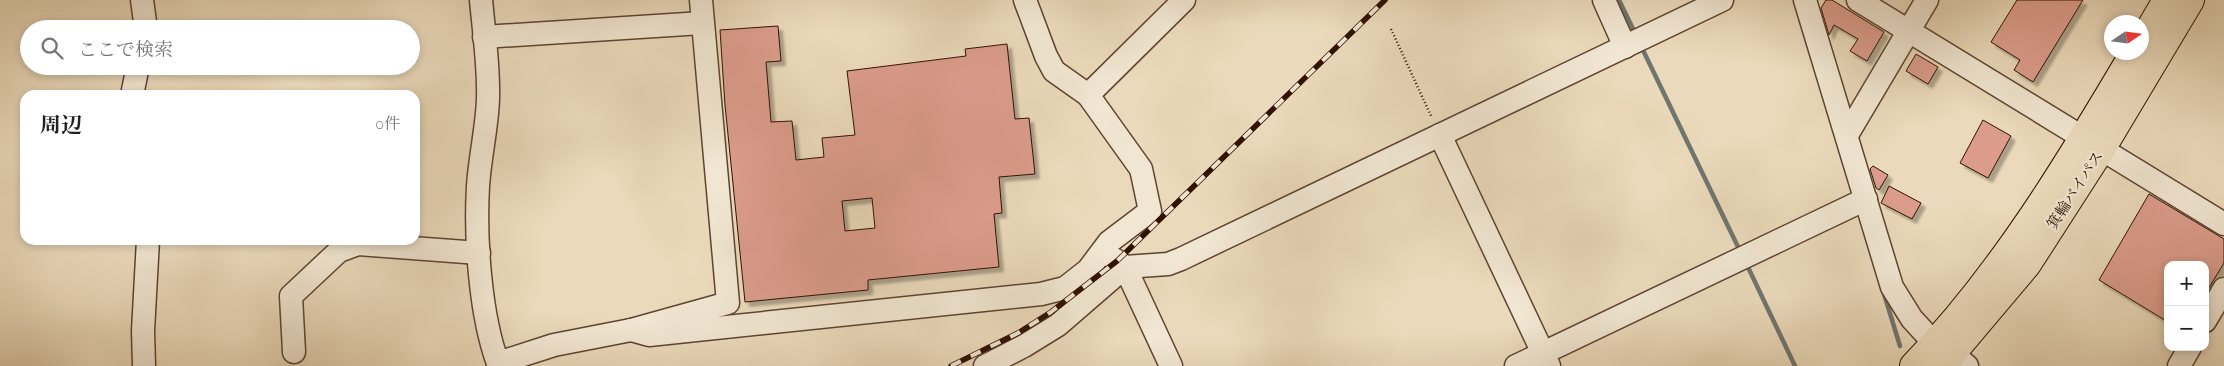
<!DOCTYPE html>
<html lang="ja">
<meta charset="utf-8">
<style>
:root{--surface:#fff;--page:#f6f6f6;--text:#202124;--muted:#757577;--line:#e0e0e0}
body{margin:0;font-family:"IM FELL French Canon","Noto Serif JP",serif;background:var(--page);color:var(--text)}
.controls{position:absolute;right:15px;bottom:15px;display:grid;overflow:hidden;border-radius:10px;box-shadow:0 2px 8px #0003}
.controls button{width:45px;height:45px;display:grid;place-items:center;padding:0;border:0;border-bottom:1px solid var(--line);background:var(--surface);color:var(--text);font:25px sans-serif}
.compass{position:absolute;left:2104px;top:15px;width:45px;height:45px;border-radius:50%;background:var(--surface);box-shadow:0 2px 8px #0003;rotate:77deg}
.list{margin:0;padding:0;list-style:none}
h2{display:flex;justify-content:space-between;align-items:center;height:65px;margin:0;padding:0 20px;font-size:21px}
h2 small{font-size:16px;font-weight:400;color:var(--muted)}
.icon{flex:none;width:28px;height:28px;fill:none;stroke:currentColor;stroke-width:2;stroke-linecap:round;stroke-linejoin:round}
.map{position:relative;flex:none;width:2224px;height:366px;overflow:hidden}
.search{position:absolute;background:var(--surface);box-shadow:0 2px 8px #0003;left:20px;top:20px;width:400px;height:55px;display:flex;align-items:center;gap:12px;box-sizing:border-box;padding:0 18px;border-radius:28px;color:var(--muted);font-size:19px}
.panel{position:absolute;background:var(--surface);box-shadow:0 2px 8px #0003;left:20px;top:90px;width:400px;height:155px;border-radius:15px}
.map>svg:first-child{display:block}
.lines{fill:none;stroke-linecap:round;stroke-linejoin:round}
.stream{stroke:#70766f;stroke-width:4.5}
.building{fill:#db9c8b;stroke:#301202;fill-rule:evenodd;filter:url(#shadow)}
.minor-casing{stroke:#5e4430;stroke-width:25}
.highway-casing{stroke:#301202;stroke-width:30}
.path{stroke:#301202;stroke-width:2.5;stroke-dasharray:1 2.5;stroke-linecap:butt}
.minor{stroke:#f1e6d2;stroke-width:22}
.highway{stroke:#ead9ba;stroke-width:28}
.rail-casing{stroke:#301202;stroke-width:5.5}
.rail{stroke:#f1e6d2;stroke-width:4;stroke-dasharray:11;stroke-linecap:butt}
.labels{text-anchor:middle;stroke-width:4.5;stroke-linejoin:round;paint-order:stroke}
.street-label{font-size:15px;fill:#301202;stroke:#f1e6d2}
</style>
<div class="map">
<svg width="2224" height="366" viewBox="0 0 2224 366">
<defs>
<filter id="shadow"><feDropShadow dx="4.5" dy="4.5" stdDeviation="1" flood-color="#0004"/></filter>
</defs>
<rect width="100%" height="100%" fill="#ead9ba"/>
<filter id="stains"><feTurbulence type="fractalNoise" baseFrequency=".004" numOctaves="4"/><feColorMatrix values="0 0 0 0 .2 0 0 0 0 .09 0 0 0 0 .02 0 0 0 .5 -.17"/></filter>
<radialGradient id="worn" r=".72"><stop offset=".6" stop-color="#630" stop-opacity="0"/><stop offset="1" stop-color="#630" stop-opacity=".3"/></radialGradient>
<g class="lines">
<!-- stream -->
<g class="stream">
<polyline points="1619,0 1636,35"/>
<polyline points="1641,46 1740,251"/>
<polyline points="1746,263 1795,366"/>
<polyline points="1884,294 1900,346"/>
</g>
</g>
<!-- building -->
<g class="building">
<polygon points="1826,0 1832,0 1884,32 1867,61 1850,51 1858,39 1834,25 1829,35 1821,8"/>
<polygon points="2017,0 2083,0 2033,82 2014,70 2020,60 1991,42"/>
<path d="M778,26L781,61L766,62L771,122L792,121L796,160L824,157L822,138L855,135L847,71L966,56L965,49L1007,44L1015,119L1029,118L1035,174L999,177L1002,213L994,214L999,267L868,280V290L745,302L725,105L720,30ZM872,198L875,228L845,231L842,201Z"/>
<polygon points="1916,54 1938,67 1928,84 1906,71"/>
<polygon points="1983,120 2011,136 1988,178 1960,163"/>
<polygon points="1873,166 1888,175 1879,190 1876,188 1870,169"/>
<polygon points="1889,186 1921,203 1912,219 1881,203"/>
<polygon points="2149,194 2224,239 2224,263 2205,294 2205,265 2168,265 2168,322 2099,280"/>
</g>
<g class="lines">
<defs>
<g id="minor">
<polyline points="142,0 146,29"/>
<path d="M481,0C484,33 489,66 488,99C487,128 480,156 478,186C475,238 480,317 499,366"/>
<polyline points="1025,0 1046,56 1054,71 1088,95"/>
<polyline points="1604,0 1625,47"/>
<polyline points="1805,0 1892,287 1912,319 1935,344"/>
<polyline points="1858,0 2224,224"/>
<polyline points="484,37 702,23"/>
<polyline points="132,95 138,66"/>
<polyline points="1440,135 1549,366"/>
<polyline points="1847,135 1927,0"/>
<polyline points="1114,259 1125,267 1171,366"/>
<polyline points="2205,321 2224,289"/>
<polyline points="631,330 649,335 1041,294 1065,288 1088,270 1109,242 1150,211 1141,169 1088,95 1184,0"/>
<polyline points="294,352 291,296 339,251 358,244 479,253"/>
<polyline points="1952,353 1967,366"/>
<polyline points="498,363 554,345 631,330 728,303 701,0"/>
<polyline points="144,366 143,331 148,240"/>
<polyline points="985,366 1024,346 1058,325 1125,267 1168,264 1181,259 1722,0"/>
<polyline points="1516,366 1866,199"/>
<polyline points="2179,366 2190,347"/>
</g>
<g id="highway">
<polyline points="2142,43 2167,0"/>
<path d="M1914,366C2003,274 2070,162 2135,52"/>
<polyline points="1941,366 2027,264 2101,149 2190,0"/>
</g>
</defs>
<!-- minor casing -->
<use href="#minor" class="minor-casing"/>
<!-- highway casing -->
<use href="#highway" class="highway-casing"/>
<!-- path -->
<polyline class="path" points="1391,29 1432,118"/>
<!-- minor -->
<use href="#minor" class="minor"/>
<!-- highway -->
<use href="#highway" class="highway"/>
<defs>
<polyline id="rail" points="951,366 1018,333 1051,312 1117,261 1385,0"/>
</defs>
<!-- rail casing -->
<use href="#rail" class="rail-casing"/>
<!-- rail -->
<use href="#rail" class="rail"/>
</g>
<g class="labels">
<!-- street labels -->
<g class="street-label">
<text transform="translate(2075 190) rotate(-57)" y="5">箕輪バイパス</text>
</g>
</g>
<rect width="100%" height="100%" filter="url(#stains)"/>
<rect width="100%" height="100%" fill="url(#worn)"/>
</svg>
<div class="controls">
<button>+</button>
<button>−</button>
</div>
<svg class="compass" viewBox="-18 -18 36 36"><path d="M0-13l5 13h-10z" fill="#e53935"/><path d="M0 13l5-13h-10z" fill="#757577"/></svg>
<div class="search"><svg class="icon" aria-label="search" viewBox="0 0 24 24"><circle cx="10" cy="10" r="6"/><path d="M15 15l6 6"/></svg>ここで検索</div>
<section class="panel">
<h2>周辺<small>0件</small></h2>
<ul class="list">
</ul>
</section>
</div>
